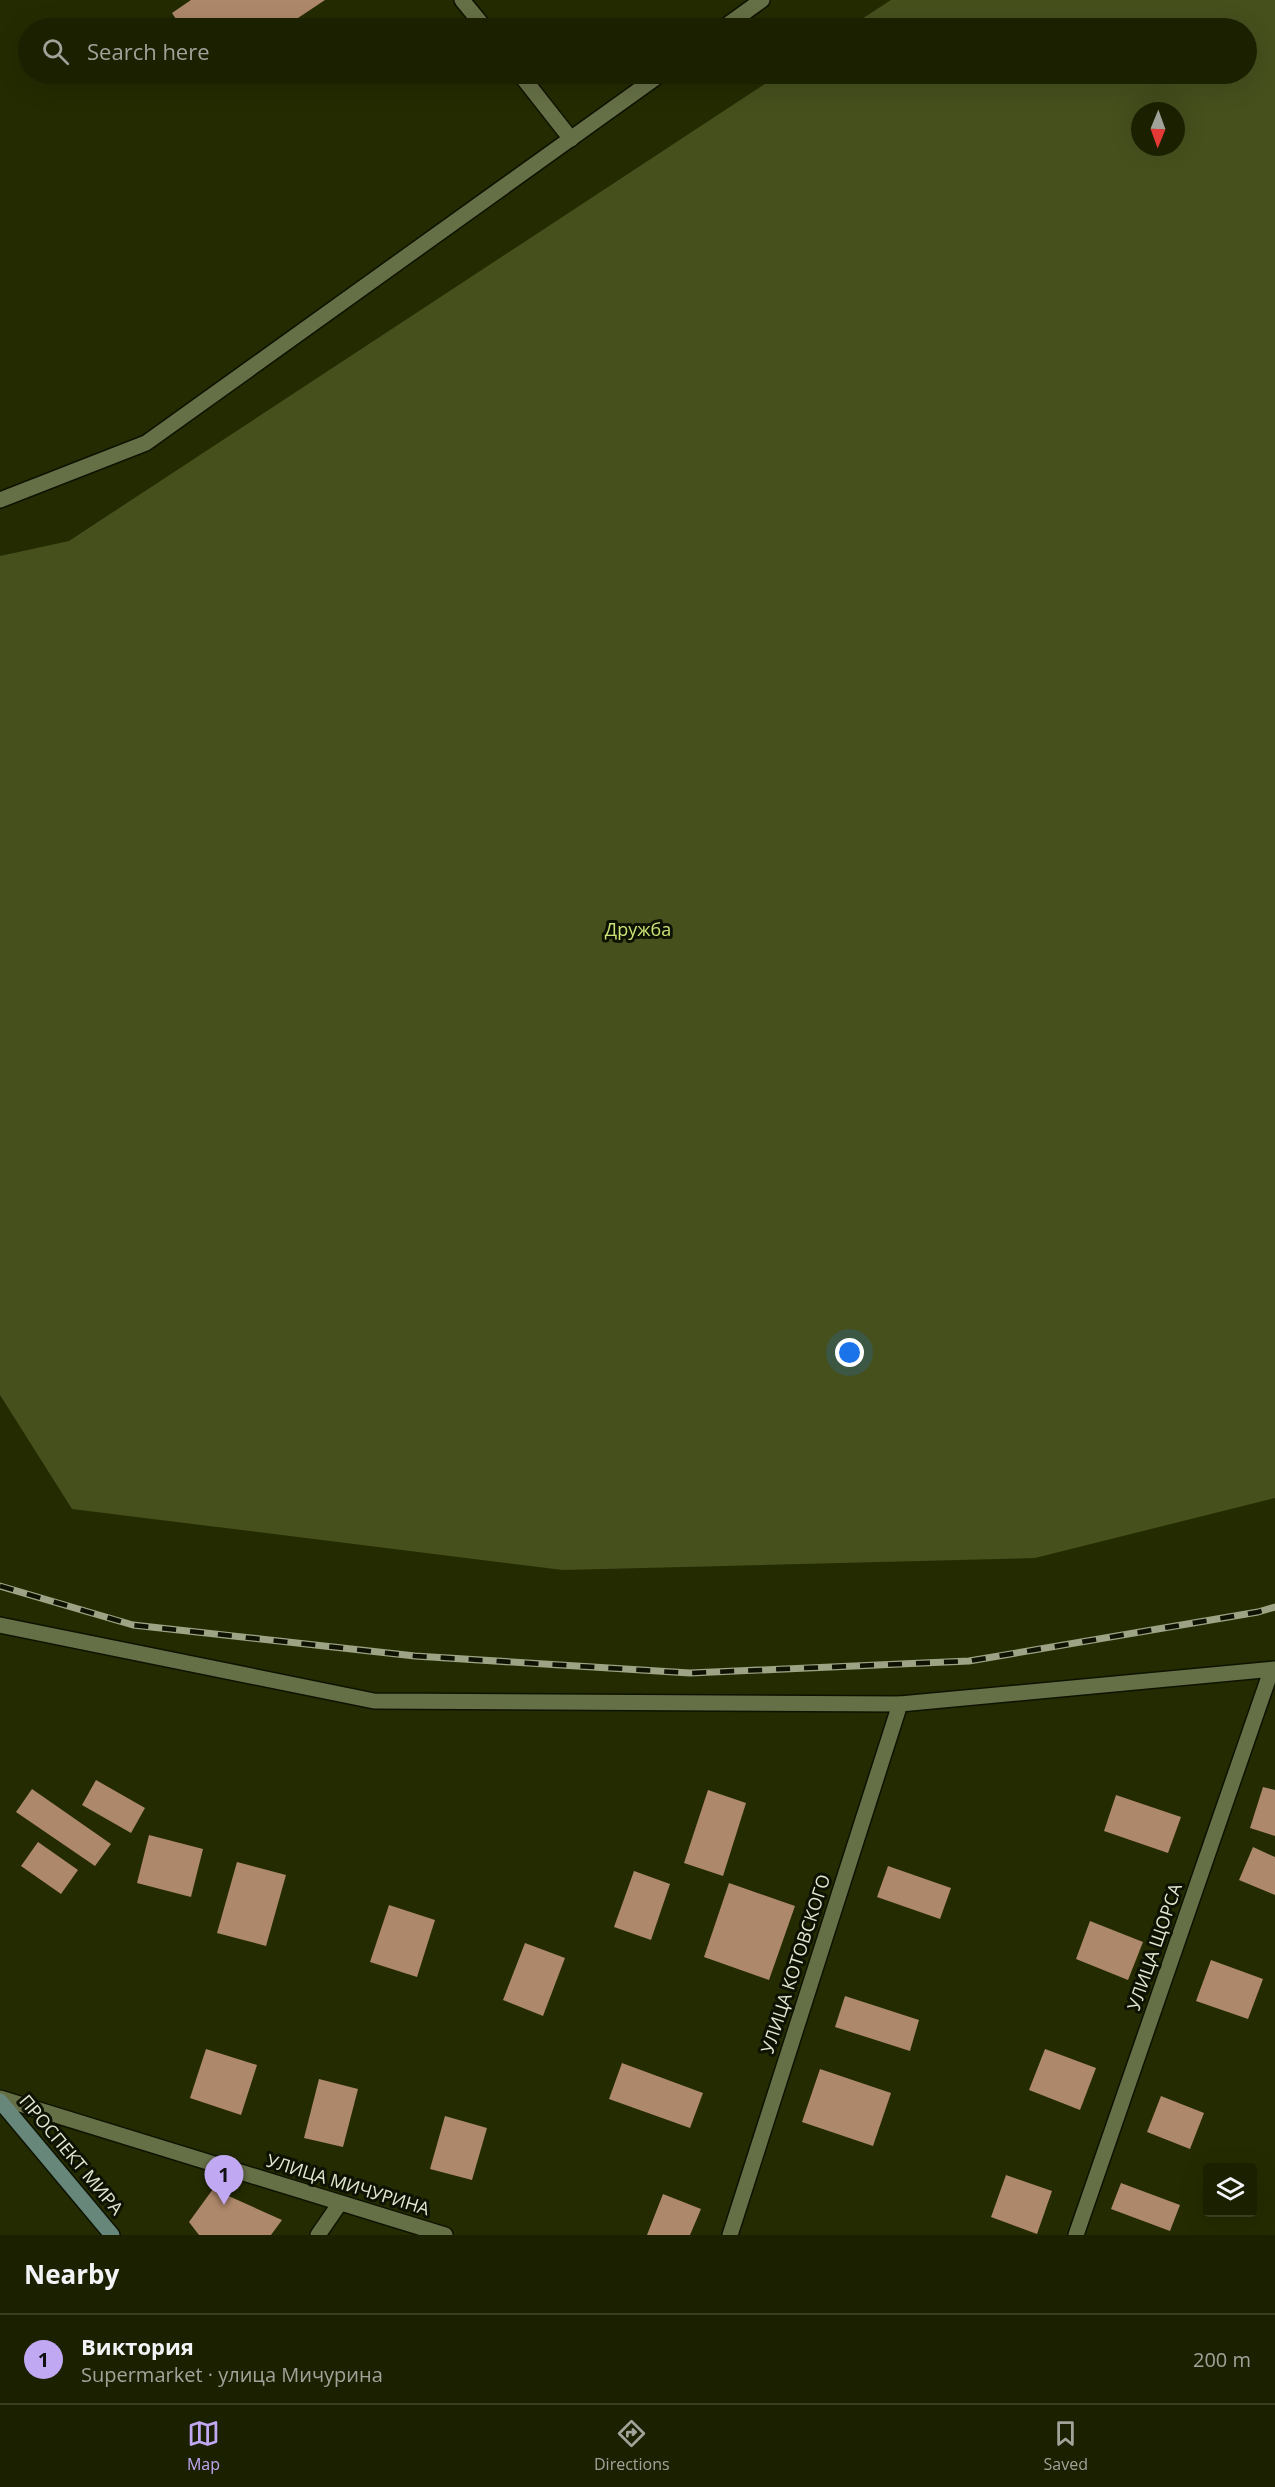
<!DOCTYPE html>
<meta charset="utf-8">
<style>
:root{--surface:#1b2001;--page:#282d10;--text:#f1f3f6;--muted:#a0a399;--line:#393e23;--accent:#c1a8f3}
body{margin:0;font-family:"Open Sans",sans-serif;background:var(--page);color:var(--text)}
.controls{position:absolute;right:18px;bottom:18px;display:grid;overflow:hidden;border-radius:6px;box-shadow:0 6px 24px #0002}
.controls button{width:54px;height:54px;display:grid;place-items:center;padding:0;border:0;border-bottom:2px solid var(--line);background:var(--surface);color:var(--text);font:30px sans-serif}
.compass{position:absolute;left:1131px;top:102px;width:54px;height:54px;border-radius:50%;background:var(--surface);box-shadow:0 6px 24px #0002;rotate:181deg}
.you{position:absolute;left:850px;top:1353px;width:21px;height:21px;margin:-15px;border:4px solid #fff;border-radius:50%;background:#1a73e8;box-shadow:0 0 0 9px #1a73e833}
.badge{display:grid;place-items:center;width:39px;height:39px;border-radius:50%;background:var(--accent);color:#111;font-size:20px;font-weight:700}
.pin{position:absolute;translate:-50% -50px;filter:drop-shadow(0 2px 3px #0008)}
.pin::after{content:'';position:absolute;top:32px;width:21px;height:18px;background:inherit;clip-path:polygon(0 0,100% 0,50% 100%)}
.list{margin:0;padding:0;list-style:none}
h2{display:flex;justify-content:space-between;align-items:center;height:78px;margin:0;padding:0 24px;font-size:26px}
h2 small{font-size:20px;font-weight:400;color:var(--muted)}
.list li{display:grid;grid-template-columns:39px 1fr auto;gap:18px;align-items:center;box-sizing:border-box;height:90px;padding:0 24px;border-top:2px solid var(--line)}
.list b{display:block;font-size:22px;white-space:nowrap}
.list p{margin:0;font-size:20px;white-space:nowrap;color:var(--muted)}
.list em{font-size:20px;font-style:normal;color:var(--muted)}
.icon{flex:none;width:33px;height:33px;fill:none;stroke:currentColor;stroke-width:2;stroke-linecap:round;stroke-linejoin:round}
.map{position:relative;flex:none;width:1275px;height:2235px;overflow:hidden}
.search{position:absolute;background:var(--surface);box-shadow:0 6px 24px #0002;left:18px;right:18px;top:18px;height:66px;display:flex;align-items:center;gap:15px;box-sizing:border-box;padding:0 21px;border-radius:33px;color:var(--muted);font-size:22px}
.sheet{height:168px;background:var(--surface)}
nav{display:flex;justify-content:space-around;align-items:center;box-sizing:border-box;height:84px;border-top:2px solid var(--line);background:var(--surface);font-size:16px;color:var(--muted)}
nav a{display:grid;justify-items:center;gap:3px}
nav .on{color:var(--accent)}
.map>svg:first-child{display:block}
.green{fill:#46501d;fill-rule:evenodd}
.building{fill:#ae886a}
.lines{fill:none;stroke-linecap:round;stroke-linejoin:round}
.service-casing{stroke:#0e1300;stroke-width:18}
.minor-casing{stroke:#0e1300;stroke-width:18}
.secondary-casing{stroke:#0e1300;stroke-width:18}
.service{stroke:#667046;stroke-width:15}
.minor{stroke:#667046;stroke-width:15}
.secondary{stroke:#67877b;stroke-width:15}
.rail-casing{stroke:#9da385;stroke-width:7}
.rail{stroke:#0e1203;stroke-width:4.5;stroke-dasharray:14;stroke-linecap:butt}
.labels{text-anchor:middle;stroke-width:6;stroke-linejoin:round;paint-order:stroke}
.park-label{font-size:18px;fill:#cbe376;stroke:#0e1203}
.street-label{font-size:18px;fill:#e1e7d0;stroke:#0e1203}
</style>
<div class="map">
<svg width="1275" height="2235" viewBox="0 0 1275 2235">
<rect width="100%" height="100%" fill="#242b01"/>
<!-- green -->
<path class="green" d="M891,0H1275V1498L1035,1558L563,1570L72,1509L0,1395V556L69,541L780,74H1246V28H848ZM1140,111H1176V147H1140Z"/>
<!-- building -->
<g class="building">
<polygon points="191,0 325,0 283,28 182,28 172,13"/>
<polygon points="96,1780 145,1808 131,1833 82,1805"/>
<polygon points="1263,1787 1275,1790 1275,1836 1250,1828"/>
<polygon points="32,1789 111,1844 95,1866 16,1812"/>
<polygon points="708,1790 746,1803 723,1876 684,1863"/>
<polygon points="1116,1795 1181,1817 1168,1853 1104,1831"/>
<polygon points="149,1835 203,1849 191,1897 137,1883"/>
<polygon points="38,1842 78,1870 61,1894 21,1866"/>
<polygon points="1253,1847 1275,1857 1275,1895 1239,1880"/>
<polygon points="237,1862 286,1875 266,1946 217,1933"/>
<polygon points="888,1866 951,1888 940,1919 877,1897"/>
<polygon points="634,1871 670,1884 651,1940 614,1927"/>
<polygon points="729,1883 795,1906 769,1980 704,1957"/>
<polygon points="389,1905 435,1920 417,1977 370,1962"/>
<polygon points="1090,1921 1143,1942 1128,1980 1076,1959"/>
<polygon points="525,1943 565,1958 543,2016 503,2000"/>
<polygon points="1211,1960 1263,1979 1248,2019 1196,2001"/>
<polygon points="845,1996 919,2020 910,2051 835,2027"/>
<polygon points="206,2049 257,2065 241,2115 190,2098"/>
<polygon points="1045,2049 1096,2068 1080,2110 1029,2090"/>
<polygon points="622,2063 703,2093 690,2128 609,2099"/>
<polygon points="820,2069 891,2093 873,2146 802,2122"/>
<polygon points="319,2079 358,2089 343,2147 304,2138"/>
<polygon points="1161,2096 1204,2113 1190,2149 1147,2132"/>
<polygon points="445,2116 487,2128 472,2180 430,2169"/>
<polygon points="1006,2175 1052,2191 1037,2234 991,2217"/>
<polygon points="1121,2183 1180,2205 1170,2231 1111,2209"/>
<polygon points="213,2189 282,2220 271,2235 199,2235 189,2222"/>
<polygon points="663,2194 701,2209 690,2235 647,2235"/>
</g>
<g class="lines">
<defs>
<g id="service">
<polyline points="462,0 485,28"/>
<polyline points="520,74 571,139"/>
<polyline points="0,1625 374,1701 900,1704"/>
</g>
<g id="minor">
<polyline points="723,28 762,0"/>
<polyline points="0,500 146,443 661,74"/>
<polyline points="0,2098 445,2235"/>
<polyline points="318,2235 340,2203"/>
<polyline points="730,2235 900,1704 1275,1669"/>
<polyline points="1076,2235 1271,1671"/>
</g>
<polyline id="secondary" points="0,2101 112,2235"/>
</defs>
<!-- service casing -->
<use href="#service" class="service-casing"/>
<!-- minor casing -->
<use href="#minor" class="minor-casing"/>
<!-- secondary casing -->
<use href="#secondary" class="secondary-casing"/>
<!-- service -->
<use href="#service" class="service"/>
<!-- minor -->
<use href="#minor" class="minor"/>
<!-- secondary -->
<use href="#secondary" class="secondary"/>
<defs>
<polyline id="rail" points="0,1586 133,1625 415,1656 690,1673 969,1661 1258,1612 1275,1607"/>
</defs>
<!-- rail casing -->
<use href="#rail" class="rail-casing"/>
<!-- rail -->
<use href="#rail" class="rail"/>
</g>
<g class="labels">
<!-- park labels -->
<g class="park-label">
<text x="638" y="936">Дружба</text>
</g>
<!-- street labels -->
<g class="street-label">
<text transform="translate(1155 1947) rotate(-71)" y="6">УЛИЦА ЩОРСА</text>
<text transform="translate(796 1964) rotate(-72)" y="6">УЛИЦА КОТОВСКОГО</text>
<text transform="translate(71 2155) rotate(50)" y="6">ПРОСПЕКТ МИРА</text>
<text transform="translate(348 2185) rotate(17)" y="6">УЛИЦА МИЧУРИНА</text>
</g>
</g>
</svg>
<div class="controls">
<button><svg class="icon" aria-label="layers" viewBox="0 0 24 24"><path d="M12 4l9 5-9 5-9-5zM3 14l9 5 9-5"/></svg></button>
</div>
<svg class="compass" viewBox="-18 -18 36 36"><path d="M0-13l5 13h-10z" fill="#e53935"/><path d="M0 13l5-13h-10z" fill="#a0a399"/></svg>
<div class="you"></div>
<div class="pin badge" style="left:224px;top:2205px">1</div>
<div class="search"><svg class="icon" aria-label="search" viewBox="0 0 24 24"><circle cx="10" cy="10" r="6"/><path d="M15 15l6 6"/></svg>Search here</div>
</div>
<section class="sheet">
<h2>Nearby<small></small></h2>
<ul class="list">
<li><span class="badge">1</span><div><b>Виктория</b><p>Supermarket · улица Мичурина</p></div><em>200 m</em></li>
</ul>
</section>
<nav>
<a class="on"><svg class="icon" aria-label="map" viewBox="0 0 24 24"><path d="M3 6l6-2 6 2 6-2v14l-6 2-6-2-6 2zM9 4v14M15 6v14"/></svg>Map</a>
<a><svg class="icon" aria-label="directions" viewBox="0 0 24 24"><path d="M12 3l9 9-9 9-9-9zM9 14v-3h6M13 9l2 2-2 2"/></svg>Directions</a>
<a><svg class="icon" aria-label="saved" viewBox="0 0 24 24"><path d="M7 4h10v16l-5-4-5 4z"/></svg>Saved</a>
</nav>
